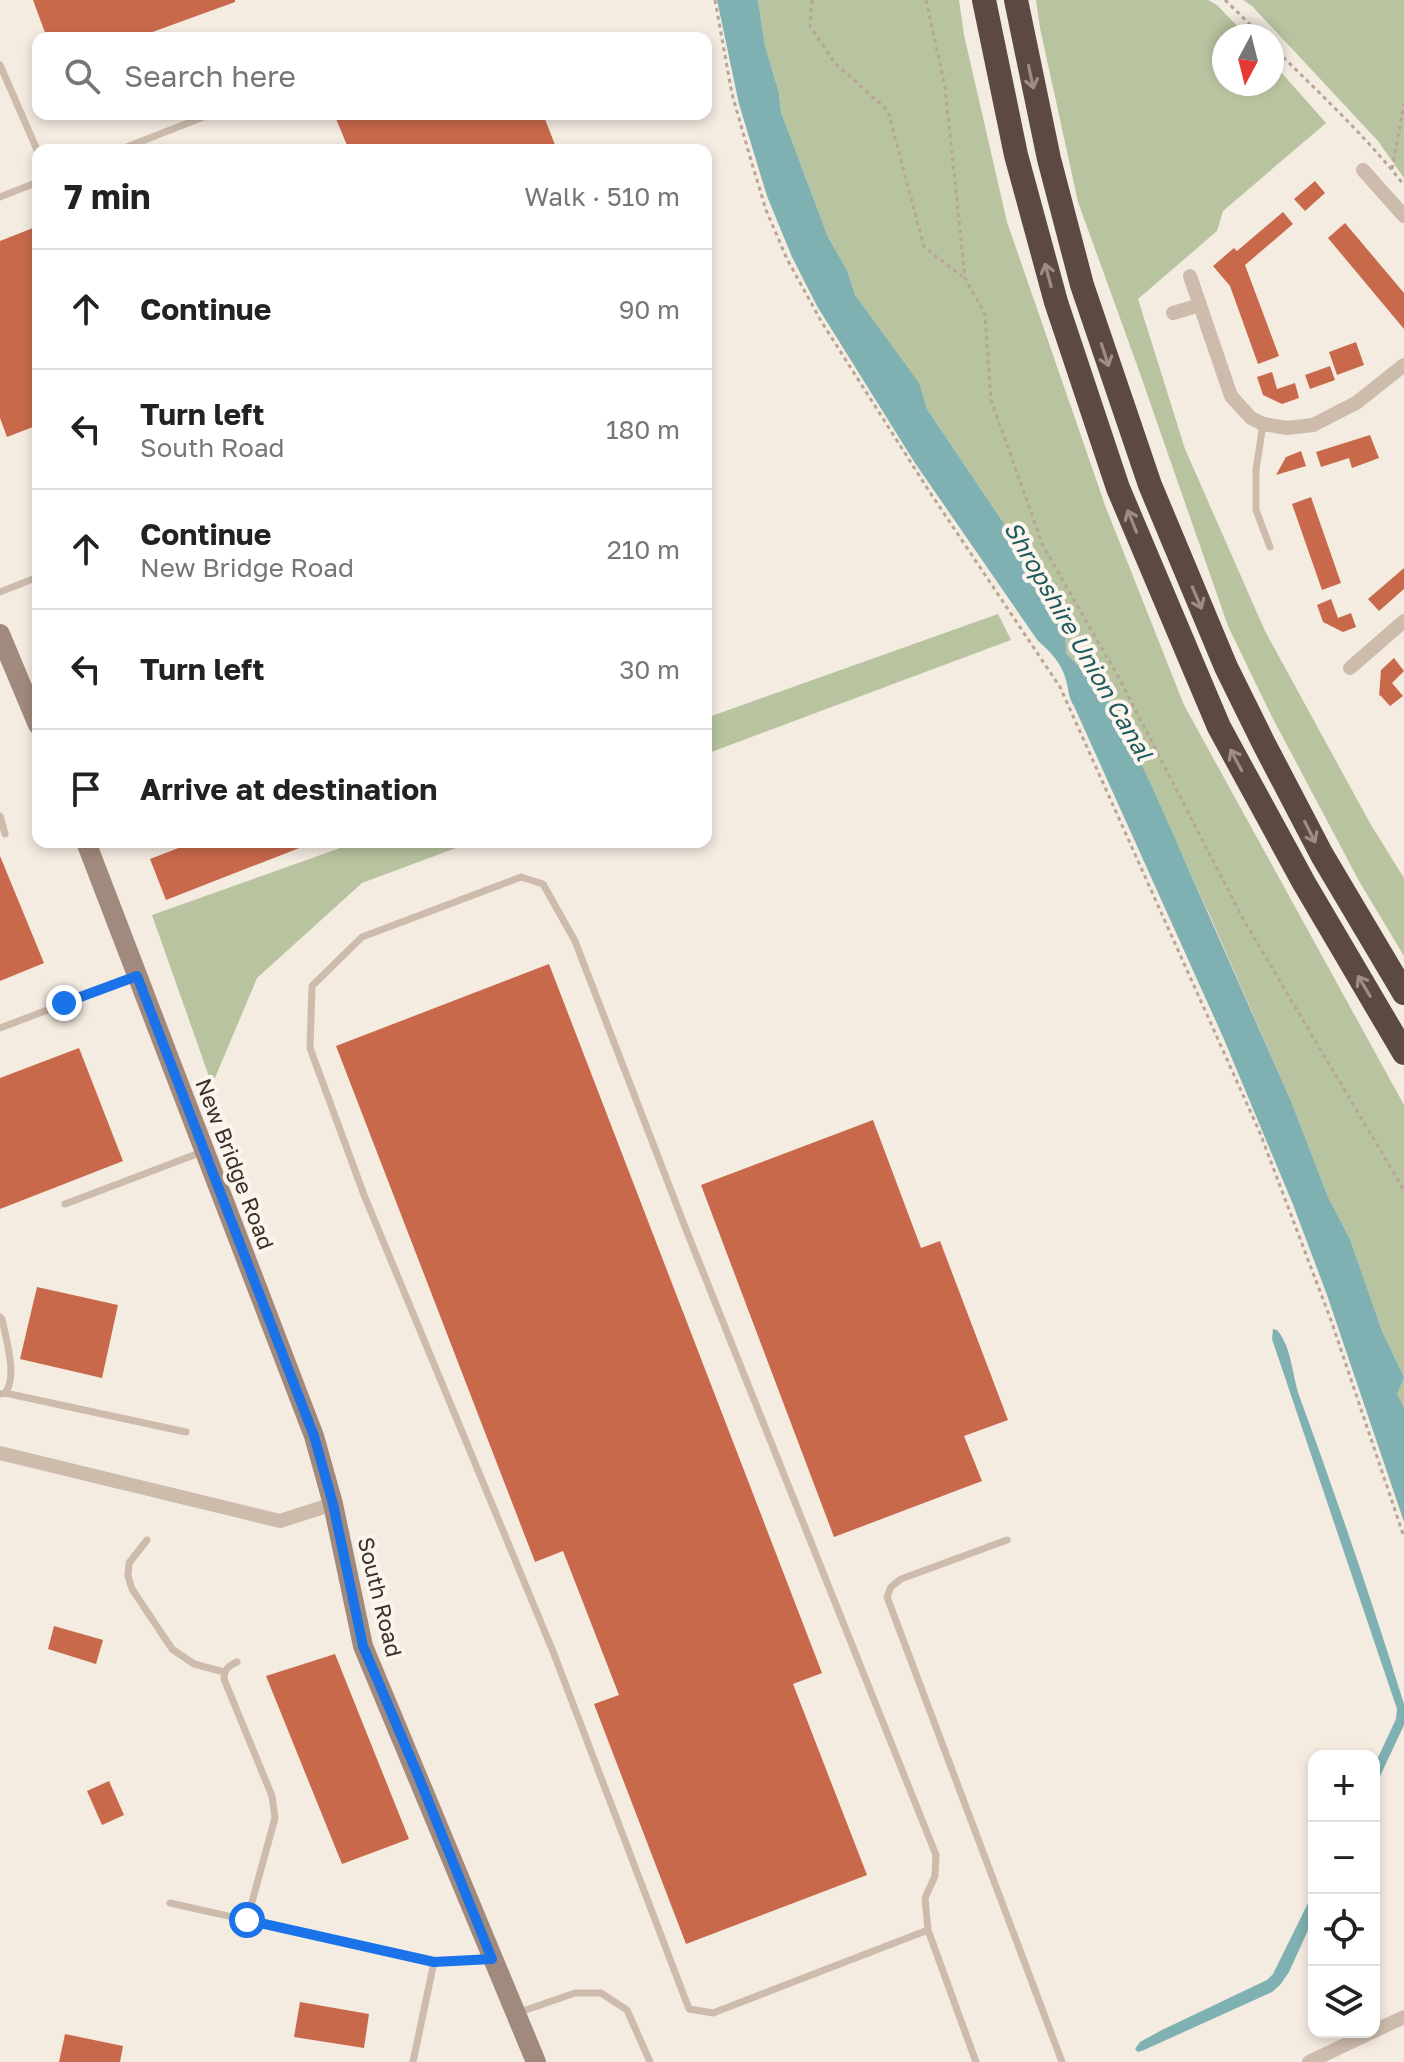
<!DOCTYPE html>
<meta charset="utf-8">
<style>
:root{--surface:#fff;--page:#f2f2f2;--text:#222;--muted:#767676;--line:#e0e0e0}
body{margin:0;font-family:"Golos Text",sans-serif;background:var(--page);color:var(--text)}
.controls{position:absolute;right:24px;bottom:24px;display:grid;overflow:hidden;border-radius:16px;box-shadow:0 4px 12px #0003}
.controls button{width:72px;height:72px;display:grid;place-items:center;padding:0;border:0;border-bottom:2px solid var(--line);background:var(--surface);color:var(--text);font:40px sans-serif}
.compass{position:absolute;left:1212px;top:24px;width:72px;height:72px;border-radius:50%;background:var(--surface);box-shadow:0 4px 12px #0003;rotate:187deg}
.stop{position:absolute;width:24px;height:24px;margin:-18px;border:6px solid #1a73e8;border-radius:50%;background:#fff}
.stop.end{background:#1a73e8;border-color:#fff;box-shadow:0 2px 8px #0008}
.list{margin:0;padding:0;list-style:none}
h2{display:flex;justify-content:space-between;align-items:center;height:104px;margin:0;padding:0 32px;font-size:34px}
h2 small{font-size:26px;font-weight:400;color:var(--muted)}
.list li{display:grid;grid-template-columns:52px 1fr auto;gap:24px;align-items:center;box-sizing:border-box;height:120px;padding:0 32px;border-top:2px solid var(--line)}
.list b{display:block;font-size:30px;white-space:nowrap}
.list p{margin:0;font-size:26px;white-space:nowrap;color:var(--muted)}
.list em{font-size:26px;font-style:normal;color:var(--muted)}
.icon{flex:none;width:44px;height:44px;fill:none;stroke:currentColor;stroke-width:2;stroke-linecap:round;stroke-linejoin:round}
.map{position:relative;flex:none;width:1404px;height:2062px;overflow:hidden}
.search{position:absolute;background:var(--surface);box-shadow:0 4px 12px #0003;left:32px;top:32px;width:680px;height:88px;display:flex;align-items:center;gap:20px;box-sizing:border-box;padding:0 28px;border-radius:16px;color:var(--muted);font-size:30px}
.panel{position:absolute;background:var(--surface);box-shadow:0 4px 12px #0003;left:32px;top:144px;width:680px;height:704px;border-radius:16px}
.map>svg:first-child{display:block}
.green{fill:#b8c4a0}
.water{fill:#7fb0b2}
.building{fill:#c8694b}
.lines{fill:none;stroke-linecap:round;stroke-linejoin:round}
.path{stroke:#b9a596;stroke-width:3;stroke-dasharray:4 4;stroke-linecap:butt}
.lane{stroke:#cdbbac;stroke-width:7}
.street{stroke:#cdbbac;stroke-width:14}
.secondary{stroke:#a18a7d;stroke-width:20}
.highway{stroke:#5c4a42;stroke-width:24}
.oneway{stroke:#9c8e87}
.route{stroke:#1a73e8;stroke-width:10}
.labels{text-anchor:middle;stroke-width:8;stroke-linejoin:round;paint-order:stroke}
.street-label{font-size:22px;fill:#3b302b;stroke:#fbf5ee}
.water-label{font-size:24px;font-style:italic;fill:#1f5a5e;stroke:#fbf5ee}
</style>
<div class="map">
<svg width="1404" height="2062" viewBox="0 0 1404 2062">
<rect width="100%" height="100%" fill="#f4ebe1"/>
<!-- green -->
<g class="green">
<polygon points="758,0 959,0 964,35 1007,222 1106,508 1184,705 1404,1105 1404,1408 1396,1394 1404,1377 1382,1331 1350,1239 1328,1197 1291,1101 1210,916 1120,720 1106,695 1066,653 1065,623 1023,552 927,409 918,383 855,295 847,270 828,237 781,112 779,93 765,46"/>
<polygon points="1036,0 1208,0 1217,5 1247,36 1224,36 1224,84 1272,84 1272,62 1326,123 1223,211 1217,231 1138,299 1185,449 1265,631 1371,825 1404,878 1404,956 1359,881 1271,715 1228,626 1137,365 1078,202 1040,28"/>
<polygon points="1243,0 1404,0 1404,178 1378,141 1252,6"/>
<polygon points="998,614 1011,640 706,754 706,718"/>
<polygon points="357,842 472,842 362,883 257,978 212,1085 152,915"/>
</g>
<!-- water -->
<g class="water">
<path d="M717,0H758L765,46L779,93L781,112L828,237L847,270L855,295L919,383L927,409L1023,552L1065,623L1066,653L1106,695L1120,720L1153,789L1291,1101L1328,1197L1350,1239L1382,1331L1404,1377L1397,1394L1404,1408V1522L1327,1295L1292,1202L1223,1037L1074,706C1068,697 1069,690 1066,680C1062,664 1050,651 1038,641L915,463L817,306L792,257L767,196L739,104Z"/>
<path d="M1273,1329L1277,1330C1292,1347 1292,1376 1300,1398C1337,1499 1372,1601 1404,1704V1725L1374,1789V1766L1396,1719L1397,1709L1272,1339Z"/>
<polygon points="1314,1891 1314,1917 1289,1972 1280,1985 1272,1992 1144,2050 1138,2052 1135,2049 1140,2042 1162,2030 1267,1980 1273,1974"/>
</g>
<!-- building -->
<g class="building">
<polygon points="33,0 235,0 235,2 136,38 47,38"/>
<polygon points="334,114 543,114 557,150 349,150"/>
<polygon points="1315,181 1325,193 1305,211 1294,199"/>
<polygon points="1283,212 1293,224 1245,265 1279,356 1258,364 1230,286 1213,266 1234,248 1237,251"/>
<polygon points="1345,223 1404,293 1404,329 1328,238"/>
<polygon points="38,226 38,425 7,437 0,418 0,241"/>
<polygon points="1356,342 1364,365 1337,375 1329,352"/>
<polygon points="1330,366 1335,380 1310,389 1305,375"/>
<polygon points="1272,372 1277,389 1295,383 1299,398 1282,404 1263,395 1257,377"/>
<polygon points="1370,435 1379,458 1352,468 1349,458 1321,467 1316,452"/>
<polygon points="1301,451 1306,466 1276,475 1286,457"/>
<polygon points="1311,497 1341,583 1322,590 1292,504"/>
<polygon points="1404,568 1404,589 1379,611 1368,599"/>
<polygon points="1331,599 1338,618 1351,613 1356,627 1343,632 1323,622 1317,605"/>
<polygon points="1394,658 1404,671 1392,683 1403,696 1390,706 1380,695 1379,697 1381,670"/>
<polygon points="194,842 312,842 312,843 166,900 150,859"/>
<polygon points="0,856 44,963 0,981"/>
<polygon points="549,964 822,1673 793,1684 867,1875 686,1944 594,1704 619,1695 563,1551 535,1562 336,1046"/>
<polygon points="79,1048 123,1161 0,1209 0,1078"/>
<polygon points="873,1120 921,1248 940,1241 1008,1420 964,1436 982,1481 834,1537 701,1185"/>
<polygon points="37,1287 118,1305 102,1378 20,1359"/>
<polygon points="54,1626 103,1640 96,1664 48,1649"/>
<polygon points="335,1654 409,1839 342,1864 266,1676"/>
<polygon points="109,1781 124,1815 102,1825 87,1791"/>
<polygon points="300,2002 369,2014 364,2048 294,2037"/>
<polygon points="65,2034 123,2046 120,2062 59,2062"/>
</g>
<g class="lines">
<!-- path -->
<g class="path">
<polyline points="715,0 732,94 750,157 766,210 787,259 821,321 929,491 1060,687 1260,1133 1332,1323 1404,1537"/>
<polyline points="812,0 810,26 834,62 888,111 924,247 963,277"/>
<polyline points="926,0 945,87 965,278 985,314 991,400 1043,546 1119,678 1243,919 1404,1190"/>
<polyline points="1225,0 1262,36"/>
<path d="M1272,46C1317,91 1365,135 1404,185"/>
<polyline points="1392,169 1404,104"/>
</g>
<!-- lane -->
<g class="lane">
<polyline points="0,65 38,152"/>
<polyline points="119,150 211,114"/>
<polyline points="0,197 38,182"/>
<polyline points="1263,424 1256,470 1256,510 1270,547"/>
<polyline points="0,592 38,577"/>
<polyline points="0,816 5,834"/>
<polyline points="0,1028 135,977"/>
<polyline points="65,1204 202,1152"/>
<path d="M0,1317L2,1319C6,1339 18,1377 5,1393L0,1394"/>
<polyline points="5,1393 186,1432"/>
<polyline points="147,1540 129,1563 128,1576 132,1589 172,1649 194,1664 224,1672"/>
<polyline points="1007,1540 901,1579 891,1587 887,1597 1062,2062"/>
<path d="M237,1662C228,1666 224,1670 224,1679L272,1796L275,1818L247,1920"/>
<polyline points="170,1903 434,1962 490,1959"/>
<polyline points="928,1930 713,2013 689,2009 554,1654 364,1195 310,1048 312,986 362,937 521,877 543,884 575,941 687,1232 936,1855 935,1876 925,1898 928,1930 976,2062"/>
<polyline points="517,2013 575,1993 601,1993 627,2010 650,2062"/>
<polyline points="413,2062 434,1962"/>
</g>
<!-- street -->
<g class="street">
<polyline points="1363,170 1404,216"/>
<polyline points="1190,276 1231,396 1251,418 1263,424 1287,428 1313,425 1356,403 1404,365"/>
<polyline points="1173,313 1200,305"/>
<polyline points="1350,668 1404,621"/>
<polyline points="0,1453 280,1521 333,1504"/>
<polyline points="1374,2031 1404,2017"/>
<polyline points="1309,2062 1372,2032"/>
</g>
<!-- secondary -->
<g class="secondary">
<polyline points="0,634 38,725"/>
<polyline points="86,842 314,1436 333,1504 363,1646 536,2062"/>
</g>
<!-- highway -->
<g class="highway">
<polyline points="984,0 1016,155 1056,302 1118,488 1219,727 1304,883 1404,1053"/>
<polyline points="1016,0 1049,159 1082,285 1150,485 1226,667 1263,742 1322,855 1404,993"/>
</g>
</g>
<!-- one-way arrows -->
<defs><path id="oneway-shaft" d="M-6 0H5M1.5-3L5.5 0L1.5 3" fill="none" stroke-width="1.6" stroke-linecap="round" stroke-linejoin="round" transform="scale(2)"/></defs>
<g class="oneway">
<use href="#oneway-shaft" transform="translate(1031 77) rotate(78)"/>
<use href="#oneway-shaft" transform="translate(1048 275) rotate(-105)"/>
<use href="#oneway-shaft" transform="translate(1105 355) rotate(72)"/>
<use href="#oneway-shaft" transform="translate(1132 521) rotate(-112)"/>
<use href="#oneway-shaft" transform="translate(1197 598) rotate(67)"/>
<use href="#oneway-shaft" transform="translate(1236 760) rotate(-118)"/>
<use href="#oneway-shaft" transform="translate(1310 832) rotate(63)"/>
<use href="#oneway-shaft" transform="translate(1364 986) rotate(-121)"/>
</g>
<g class="lines">
<!-- route -->
<polyline class="route" points="64,1003 137,976 314,1436 333,1504 363,1646 417,1773 492,1959 434,1962 247,1920"/>
</g>
<g class="labels">
<!-- street labels -->
<g class="street-label">
<text transform="translate(235 1164) rotate(69)" y="8">New Bridge Road</text>
<text transform="translate(380 1597) rotate(76)" y="8">South Road</text>
</g>
<!-- water labels -->
<g class="water-label">
<text transform="translate(1078 641) rotate(60)" y="8">Shropshire Union Canal</text>
</g>
</g>
</svg>
<div class="controls">
<button>+</button>
<button>−</button>
<button><svg class="icon" aria-label="locate" viewBox="0 0 24 24"><circle cx="12" cy="12" r="6"/><path d="M12 2v4M12 18v4M2 12h4M18 12h4"/></svg></button>
<button><svg class="icon" aria-label="layers" viewBox="0 0 24 24"><path d="M12 4l9 5-9 5-9-5zM3 14l9 5 9-5"/></svg></button>
</div>
<svg class="compass" viewBox="-18 -18 36 36"><path d="M0-13l5 13h-10z" fill="#e53935"/><path d="M0 13l5-13h-10z" fill="#767676"/></svg>
<div class="stop" style="left:247px;top:1920px"></div>
<div class="stop end" style="left:64px;top:1003px"></div>
<div class="search"><svg class="icon" aria-label="search" viewBox="0 0 24 24"><circle cx="10" cy="10" r="6"/><path d="M15 15l6 6"/></svg>Search here</div>
<section class="panel">
<h2>7 min<small>Walk · 510 m</small></h2>
<ul class="list">
<li><svg class="icon" aria-label="ahead" viewBox="0 0 24 24"><path d="M12 20V5M6 11l6-6 6 6"/></svg><div><b>Continue</b></div><em>90 m</em></li>
<li><svg class="icon" aria-label="left" viewBox="0 0 24 24"><path d="M17 20v-9H6M10 6l-5 5 5 5"/></svg><div><b>Turn left</b><p>South Road</p></div><em>180 m</em></li>
<li><svg class="icon" aria-label="ahead" viewBox="0 0 24 24"><path d="M12 20V5M6 11l6-6 6 6"/></svg><div><b>Continue</b><p>New Bridge Road</p></div><em>210 m</em></li>
<li><svg class="icon" aria-label="left" viewBox="0 0 24 24"><path d="M17 20v-9H6M10 6l-5 5 5 5"/></svg><div><b>Turn left</b></div><em>30 m</em></li>
<li><svg class="icon" aria-label="arrive" viewBox="0 0 24 24"><path d="M6 21V4h12l-3 4 3 4H6"/></svg><div><b>Arrive at destination</b></div></li>
</ul>
</section>
</div>
